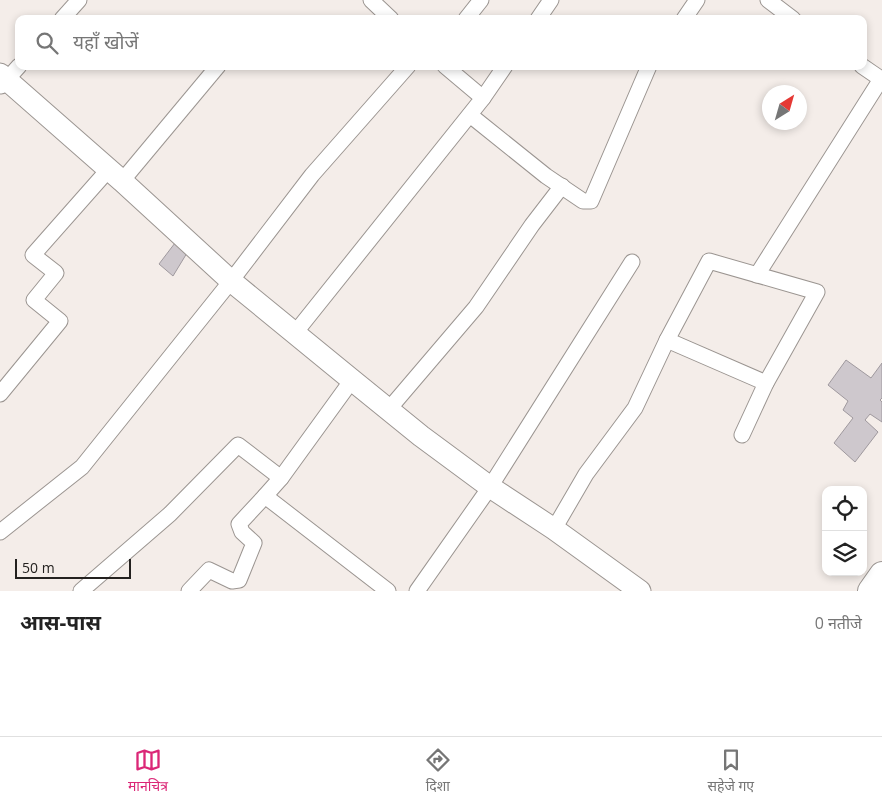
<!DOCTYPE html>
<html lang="hi">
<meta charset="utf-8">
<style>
:root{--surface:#fff;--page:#f6f6f6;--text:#222;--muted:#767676;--line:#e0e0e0;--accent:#db2777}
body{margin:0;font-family:"Open Sans","Noto Sans Devanagari",sans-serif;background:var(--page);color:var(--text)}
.controls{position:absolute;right:15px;bottom:15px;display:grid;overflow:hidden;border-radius:10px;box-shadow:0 2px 8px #0003}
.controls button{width:45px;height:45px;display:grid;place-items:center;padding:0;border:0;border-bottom:1px solid var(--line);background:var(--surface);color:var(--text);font:25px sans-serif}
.compass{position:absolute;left:762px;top:85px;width:45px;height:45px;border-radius:50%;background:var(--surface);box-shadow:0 2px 8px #0003;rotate:37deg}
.scale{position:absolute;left:15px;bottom:12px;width:116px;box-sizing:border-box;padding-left:5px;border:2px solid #23211f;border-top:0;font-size:14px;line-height:18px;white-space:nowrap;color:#23211f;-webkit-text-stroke:4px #f4ede9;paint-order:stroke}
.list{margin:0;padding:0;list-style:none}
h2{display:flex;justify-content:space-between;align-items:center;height:65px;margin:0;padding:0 20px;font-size:21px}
h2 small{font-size:16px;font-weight:400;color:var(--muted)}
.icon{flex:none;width:28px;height:28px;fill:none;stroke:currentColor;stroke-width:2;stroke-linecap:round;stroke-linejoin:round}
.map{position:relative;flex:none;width:882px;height:591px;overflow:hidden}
.search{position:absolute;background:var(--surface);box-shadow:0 2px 8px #0003;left:15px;right:15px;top:15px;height:55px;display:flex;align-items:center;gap:12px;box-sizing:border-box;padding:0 18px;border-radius:10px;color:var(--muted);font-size:19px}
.sheet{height:145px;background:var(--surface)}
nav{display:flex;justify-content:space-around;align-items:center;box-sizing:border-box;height:70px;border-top:1px solid var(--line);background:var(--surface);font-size:14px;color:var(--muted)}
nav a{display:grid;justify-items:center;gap:2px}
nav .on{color:var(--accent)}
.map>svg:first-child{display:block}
.building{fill:#cec8cd;stroke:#9f999e}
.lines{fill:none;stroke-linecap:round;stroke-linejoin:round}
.street-casing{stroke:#9b9591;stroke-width:17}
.secondary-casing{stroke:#9b9591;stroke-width:23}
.primary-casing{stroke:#9b9591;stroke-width:26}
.street{stroke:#fff;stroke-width:15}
.secondary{stroke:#fff;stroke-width:21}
.primary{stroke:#fff;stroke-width:24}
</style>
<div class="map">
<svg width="882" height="591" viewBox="0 0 882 591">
<rect width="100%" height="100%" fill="#f4ede9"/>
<!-- building -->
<g class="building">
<polygon points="175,243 187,253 173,276 159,264"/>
<polygon points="846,360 871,378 882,363 882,398 880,400 882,402 882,422 870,414 865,420 878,432 855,462 834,443 853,418 843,410 848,401 828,385"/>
</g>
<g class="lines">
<defs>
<g id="street">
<polyline points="371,0 391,19"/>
<polyline points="768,0 793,19"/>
<polyline points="62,19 79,0"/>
<polyline points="466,19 481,0"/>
<polyline points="538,19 551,0"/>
<polyline points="684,19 697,0"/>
<polyline points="1,86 19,66"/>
<polyline points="483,98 505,66"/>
<polyline points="470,115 546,176 583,201 591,201 649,66"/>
<polyline points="122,181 218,66"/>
<polyline points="757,275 881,79 862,66"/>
<polyline points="295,333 483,98 445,66"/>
<polyline points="667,340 766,383"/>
<polyline points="0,394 60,321 34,300 56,273 33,255 109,169"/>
<polyline points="389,409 476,307 532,225 562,186"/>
<polyline points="281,478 352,380"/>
<polyline points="554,529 586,474 635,408 667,340 709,261 817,292 766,383 742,435"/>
<polyline points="0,532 82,467 231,281 312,175 408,66"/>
<polyline points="81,591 170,514 238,445 281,478 265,496 388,591"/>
<polyline points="189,591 209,570 232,581 239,580 254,543 242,532 239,524 265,496"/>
<polyline points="417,591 490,487 632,262"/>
</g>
<polyline id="secondary" points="0,74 122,181 231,281 352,380 421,436 490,487 554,529 640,591"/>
<polyline id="primary" points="870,591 882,574"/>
</defs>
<!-- street casing -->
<use href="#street" class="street-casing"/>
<!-- secondary casing -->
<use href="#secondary" class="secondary-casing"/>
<!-- primary casing -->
<use href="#primary" class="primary-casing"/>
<!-- street -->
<use href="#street" class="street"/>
<!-- secondary -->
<use href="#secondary" class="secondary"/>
<!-- primary -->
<use href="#primary" class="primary"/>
</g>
</svg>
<div class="controls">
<button><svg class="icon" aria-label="locate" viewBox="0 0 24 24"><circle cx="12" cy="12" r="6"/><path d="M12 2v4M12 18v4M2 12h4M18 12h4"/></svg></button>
<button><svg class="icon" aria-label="layers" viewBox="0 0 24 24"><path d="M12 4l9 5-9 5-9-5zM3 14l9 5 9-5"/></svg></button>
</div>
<svg class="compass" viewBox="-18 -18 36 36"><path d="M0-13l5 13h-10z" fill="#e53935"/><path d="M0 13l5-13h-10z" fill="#767676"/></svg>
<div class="scale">50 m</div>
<div class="search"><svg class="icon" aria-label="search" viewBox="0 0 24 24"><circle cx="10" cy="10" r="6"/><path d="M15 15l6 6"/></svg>यहाँ खोजें</div>
</div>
<section class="sheet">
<h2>आस-पास<small>0 नतीजे</small></h2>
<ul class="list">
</ul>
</section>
<nav>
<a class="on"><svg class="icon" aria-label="map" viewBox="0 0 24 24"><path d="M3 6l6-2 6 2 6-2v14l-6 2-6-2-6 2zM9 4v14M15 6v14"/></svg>मानचित्र</a>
<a><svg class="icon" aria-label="directions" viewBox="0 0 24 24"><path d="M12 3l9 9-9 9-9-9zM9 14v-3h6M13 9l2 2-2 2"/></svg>दिशा</a>
<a><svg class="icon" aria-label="saved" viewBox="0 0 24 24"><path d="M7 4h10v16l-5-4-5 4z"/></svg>सहेजे गए</a>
</nav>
